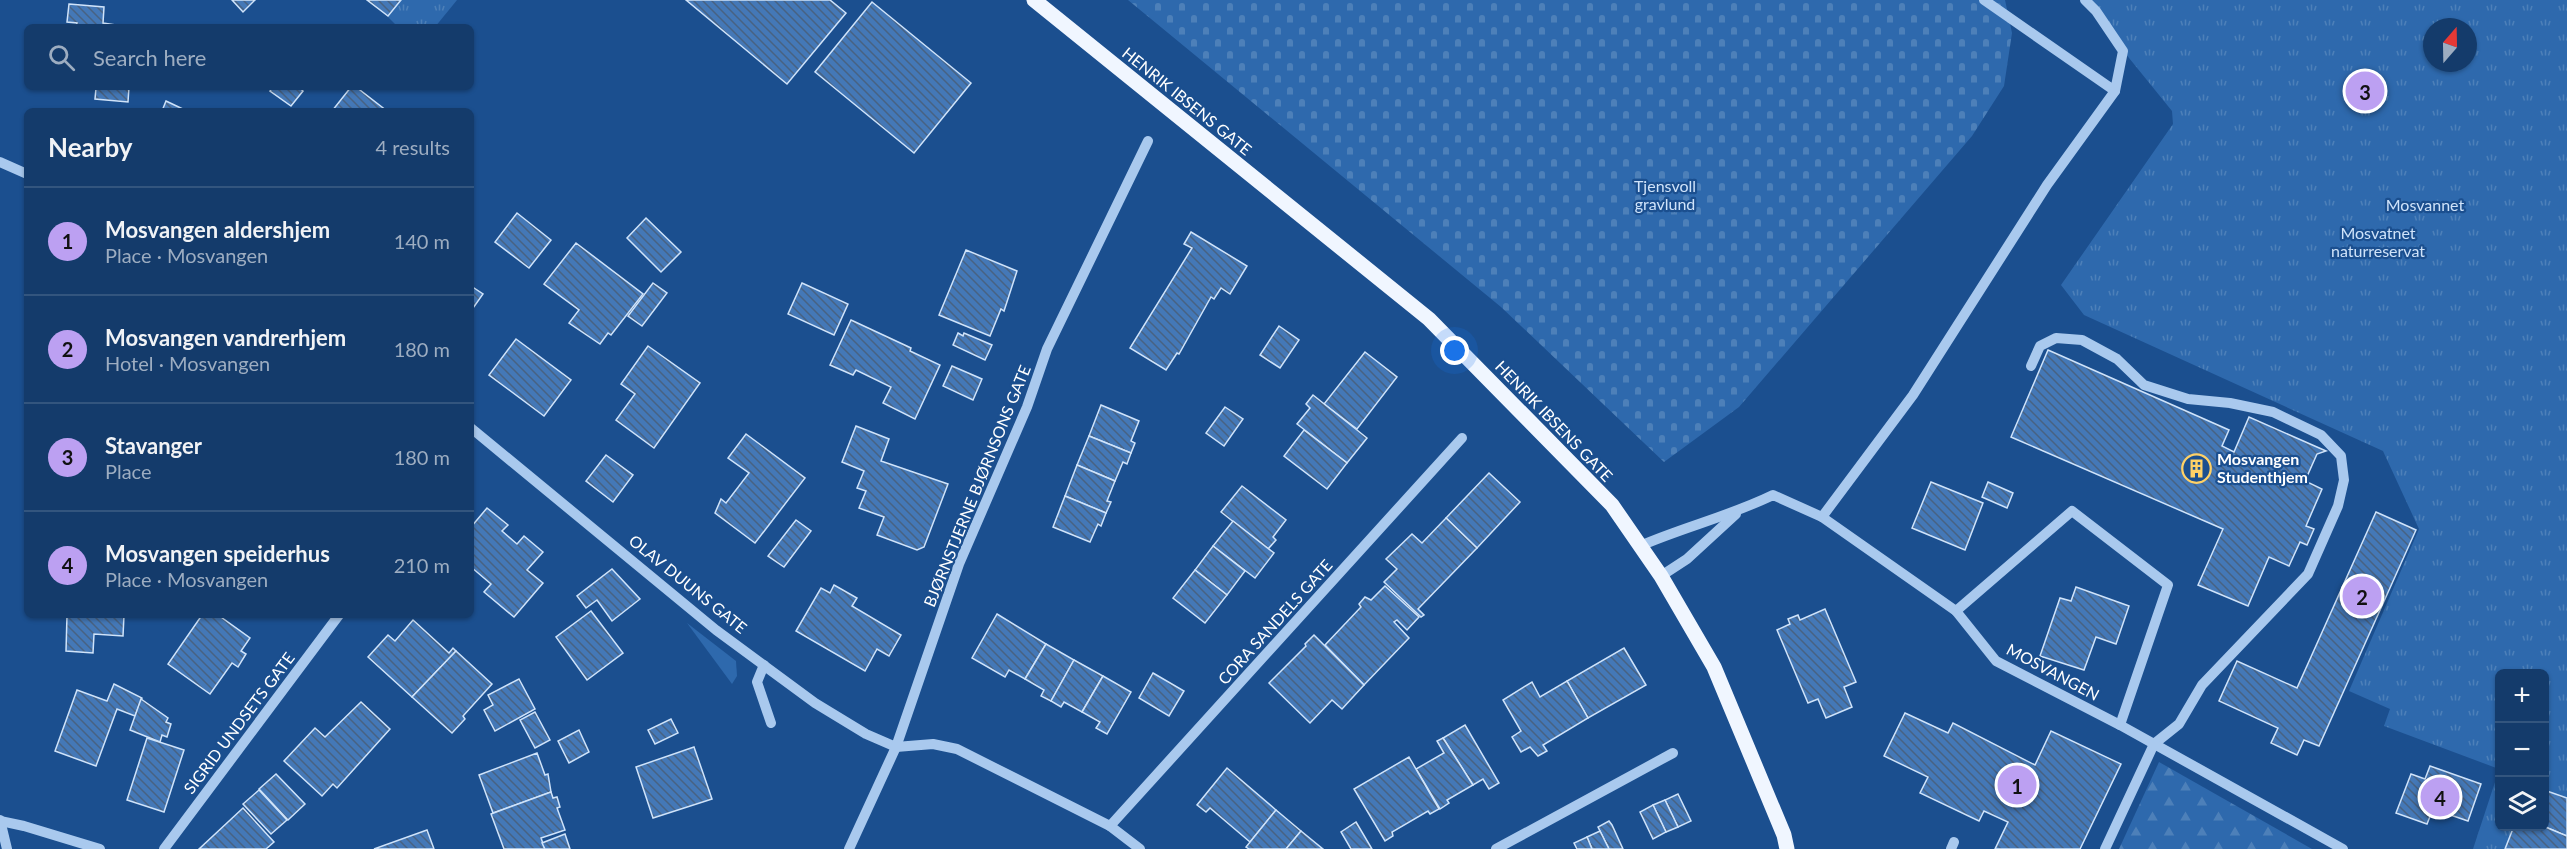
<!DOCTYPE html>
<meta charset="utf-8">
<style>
:root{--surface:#143b6b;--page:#214673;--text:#f1f3f6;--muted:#9dadc1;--line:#33557e;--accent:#bca0f2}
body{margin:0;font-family:Lato,sans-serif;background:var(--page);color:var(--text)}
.controls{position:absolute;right:18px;bottom:18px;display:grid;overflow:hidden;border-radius:9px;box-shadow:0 2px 4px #0004}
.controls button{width:54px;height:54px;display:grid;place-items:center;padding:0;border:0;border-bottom:2px solid var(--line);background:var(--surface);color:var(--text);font:30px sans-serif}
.compass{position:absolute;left:2423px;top:18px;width:54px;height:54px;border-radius:50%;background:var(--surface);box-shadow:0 2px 4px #0004;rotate:20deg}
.you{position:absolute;left:1455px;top:351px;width:21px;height:21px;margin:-15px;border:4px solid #fff;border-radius:50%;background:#1a73e8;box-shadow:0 0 0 9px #1a73e833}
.badge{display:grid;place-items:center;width:39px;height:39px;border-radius:50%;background:var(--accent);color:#111;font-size:20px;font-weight:700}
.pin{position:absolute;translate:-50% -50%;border:3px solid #fff;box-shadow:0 2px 6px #0006}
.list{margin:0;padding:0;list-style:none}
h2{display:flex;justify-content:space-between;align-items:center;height:78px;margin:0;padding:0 24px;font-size:26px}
h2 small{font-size:20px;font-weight:400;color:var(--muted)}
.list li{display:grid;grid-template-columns:39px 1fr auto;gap:18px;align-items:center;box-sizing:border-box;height:108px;padding:0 24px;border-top:2px solid var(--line)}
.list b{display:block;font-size:22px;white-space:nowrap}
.list p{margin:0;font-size:20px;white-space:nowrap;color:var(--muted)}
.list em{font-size:20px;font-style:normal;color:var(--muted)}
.icon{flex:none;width:33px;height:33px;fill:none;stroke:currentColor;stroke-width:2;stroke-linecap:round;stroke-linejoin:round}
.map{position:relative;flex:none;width:2567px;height:849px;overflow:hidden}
.search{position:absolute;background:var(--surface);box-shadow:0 2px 4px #0004;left:24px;top:24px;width:450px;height:66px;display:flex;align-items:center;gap:15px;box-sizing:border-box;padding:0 21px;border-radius:9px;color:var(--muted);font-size:22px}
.panel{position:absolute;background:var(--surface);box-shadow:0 2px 4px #0004;left:24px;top:108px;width:450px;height:510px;border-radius:9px}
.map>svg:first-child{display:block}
.grass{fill:#2e69ad}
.forest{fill:url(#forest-firs)}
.cemetery{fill:url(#cemetery-stones)}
.park{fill:url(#park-tufts);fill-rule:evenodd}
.building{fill:url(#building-back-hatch);stroke:#cfe3fa;stroke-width:1.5}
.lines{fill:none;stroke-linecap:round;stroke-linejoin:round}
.minor{stroke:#a9c9ee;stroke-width:10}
.major{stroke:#f0f6ff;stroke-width:15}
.labels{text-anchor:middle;stroke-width:4.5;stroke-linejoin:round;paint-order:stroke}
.street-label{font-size:16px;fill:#fff;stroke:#1b4f8f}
.park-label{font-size:16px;fill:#cfe3fa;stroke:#1b4f8f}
.poi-label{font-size:16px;font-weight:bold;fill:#fff;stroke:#1b4f8f;text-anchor:start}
</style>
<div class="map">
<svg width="2567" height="849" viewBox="0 0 2567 849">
<defs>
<pattern id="forest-firs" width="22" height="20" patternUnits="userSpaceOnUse" patternTransform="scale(1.5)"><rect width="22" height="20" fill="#2e69ad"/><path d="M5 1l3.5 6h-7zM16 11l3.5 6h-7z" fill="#4d80b9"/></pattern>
<pattern id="cemetery-stones" width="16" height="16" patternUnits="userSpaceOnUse" patternTransform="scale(1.5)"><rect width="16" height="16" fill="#2e69ad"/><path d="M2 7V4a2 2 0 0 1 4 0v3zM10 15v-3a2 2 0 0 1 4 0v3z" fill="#4d80b9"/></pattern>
<pattern id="park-tufts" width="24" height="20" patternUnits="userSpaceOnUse" patternTransform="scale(1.5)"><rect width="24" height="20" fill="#2e69ad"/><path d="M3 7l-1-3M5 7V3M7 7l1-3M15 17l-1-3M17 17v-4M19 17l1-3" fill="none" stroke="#4d80b9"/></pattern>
<pattern id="building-back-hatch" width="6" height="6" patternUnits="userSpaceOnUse" patternTransform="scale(1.5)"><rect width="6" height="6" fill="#4478b7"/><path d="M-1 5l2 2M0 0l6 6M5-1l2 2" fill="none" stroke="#486282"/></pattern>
</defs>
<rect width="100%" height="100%" fill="#1b4f8f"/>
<!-- grass -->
<polygon class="grass" points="687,623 736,661 737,676 732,684"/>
<!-- forest -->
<polygon class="forest" points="2159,762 2312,849 2119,849"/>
<!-- cemetery -->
<polygon class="cemetery" points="1128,0 2005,0 2012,33 2004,86 1972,136 1739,407 1664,462 1501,307"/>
<!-- park -->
<g class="park">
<polygon points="371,0 457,0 435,27 398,27"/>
<path d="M2082,0H2567V849H2473L2499,770L2500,826H2544V674H2500L2499,769L2384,726L2390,709L2349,691L2419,529L2383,451L2084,315L2061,285L2173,124L2172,111ZM2432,27H2468V63H2432Z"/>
</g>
<!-- building -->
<g class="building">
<polygon points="232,0 255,0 243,12"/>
<polygon points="367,0 401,0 388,16"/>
<polygon points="686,0 830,0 846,13 787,84"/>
<polygon points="872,2 971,83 914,153 815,72"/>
<polygon points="69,4 104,7 103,23 129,27 76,27 77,23 67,22"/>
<polygon points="88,87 129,87 128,102 95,99 96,88"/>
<polygon points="273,87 298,87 303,91 291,106 270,91"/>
<polygon points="351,87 356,87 387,111 332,111"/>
<polygon points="166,101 187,111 162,111"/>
<polygon points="517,213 551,240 529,268 495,242"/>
<polygon points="646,218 681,252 661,272 627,238"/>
<polygon points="1191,232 1247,266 1230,294 1221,288 1214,299 1211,297 1179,354 1177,353 1166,370 1130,348 1192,248 1184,244"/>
<polygon points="576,243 643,294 611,335 608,333 600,344 569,323 579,310 544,284"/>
<polygon points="966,250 1017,271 1004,311 1001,309 990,336 939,315"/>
<polygon points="653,283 667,293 642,326 628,316"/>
<polygon points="802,283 848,304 834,335 788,314"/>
<polygon points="471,286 483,294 471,311"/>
<polygon points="851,320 911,348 910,351 940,365 915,419 883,403 891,387 856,370 853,375 830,365"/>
<polygon points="1279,326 1299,340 1280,368 1260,355"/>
<polygon points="958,333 963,336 964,333 992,345 985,360 953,345"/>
<polygon points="516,339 571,380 544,416 489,375"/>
<polygon points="648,346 700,383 654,448 616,420 635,394 621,384"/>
<polygon points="2048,350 2229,430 2222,446 2234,452 2249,417 2326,451 2317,454 2305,481 2322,489 2306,526 2314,529 2307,545 2300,542 2289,566 2269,557 2248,606 2198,585 2223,529 2011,437"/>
<polygon points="1365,352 1397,377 1357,429 1324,404"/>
<polygon points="952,366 982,379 973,400 943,386"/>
<polygon points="1313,395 1367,438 1347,463 1297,424 1310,408 1306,404"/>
<polygon points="1101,405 1139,421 1131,441 1135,443 1131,453 1089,436"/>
<polygon points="1225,407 1243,419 1224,446 1206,433"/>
<polygon points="856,426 889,439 881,461 948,484 924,547 917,550 877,535 884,517 859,508 866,491 857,488 864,471 842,462"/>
<polygon points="1304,430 1347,463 1327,489 1284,456"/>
<polygon points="746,434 805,478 755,543 715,513 721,499 726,503 749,473 728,458"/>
<polygon points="1089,436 1131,453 1127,464 1123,462 1115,481 1077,465"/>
<polygon points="606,455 633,475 613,502 586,481"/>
<polygon points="1077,465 1115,481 1107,501 1111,502 1106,513 1065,496"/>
<polygon points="1489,473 1520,502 1477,548 1446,518"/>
<polygon points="1931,482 1983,503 1965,550 1912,528"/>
<polygon points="1988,482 2013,493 2007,508 1982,497"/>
<polygon points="1242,486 1286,520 1273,537 1276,540 1268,549 1221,512"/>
<polygon points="1065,496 1106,513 1101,526 1098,524 1090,542 1053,527"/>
<polygon points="487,508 508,525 502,531 517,544 524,536 543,552 527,570 543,583 514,617 484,592 491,584 471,567 471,527"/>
<polygon points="2376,512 2416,530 2319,746 2304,740 2297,755 2271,743 2278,728 2219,701 2237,661 2297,688"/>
<polygon points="1446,518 1477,548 1418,609 1424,615 1421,617 1384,582 1397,569 1386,559 1412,534 1422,543"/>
<polygon points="796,520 811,531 784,567 768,556"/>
<polygon points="1233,521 1274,553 1255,578 1213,546"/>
<polygon points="1213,546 1245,571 1227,595 1195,570"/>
<polygon points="612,569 640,599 612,621 597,600 586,608 577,596"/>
<polygon points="1195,570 1227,595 1205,623 1173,598"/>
<polygon points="834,585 857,598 852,606 901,635 889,656 877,649 865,671 796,631 821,588 830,593"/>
<polygon points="1385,586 1419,617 1407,630 1397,620 1394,622 1409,638 1364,685 1325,645 1361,607 1359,604 1365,597 1371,600"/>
<polygon points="2076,587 2129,606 2116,644 2096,637 2084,670 2040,656 2060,598 2071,601"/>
<polygon points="1825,609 1856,682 1844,687 1852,707 1826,718 1818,699 1808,703 1777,630 1790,624 1788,619 1798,615 1800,620"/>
<polygon points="591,611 623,653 587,680 556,637"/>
<polygon points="997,614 1046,644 1025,679 1009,670 1005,677 972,658"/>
<polygon points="67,615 124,615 123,636 94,634 93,653 66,651"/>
<polygon points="202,615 218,615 250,638 241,651 246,654 238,667 232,663 210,694 168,664"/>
<polygon points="413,620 449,653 453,648 456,651 412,697 368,657 388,635 395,641"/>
<polygon points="1314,635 1364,685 1342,709 1332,700 1310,723 1269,683 1306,646 1305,644"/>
<polygon points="1046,644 1074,660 1051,701 1041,696 1044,690 1025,679"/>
<polygon points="1624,648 1646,685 1588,718 1567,681"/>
<polygon points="456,651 492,684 463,716 465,719 452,733 412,697"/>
<polygon points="1074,660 1103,676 1082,712 1064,702 1061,707 1051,701"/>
<polygon points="1153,673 1184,691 1169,716 1139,698"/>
<polygon points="1103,676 1131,692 1107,734 1096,728 1100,722 1082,712"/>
<polygon points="519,679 535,709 495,731 484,710 493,705 488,695"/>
<polygon points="1567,681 1588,718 1543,745 1547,751 1538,756 1530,747 1521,752 1512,737 1521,731 1503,700 1532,682 1540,697"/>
<polygon points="114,684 142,698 135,716 117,709 96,766 55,751 77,690 107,701"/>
<polygon points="141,699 168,718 166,722 171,724 167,737 162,735 160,742 130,730"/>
<polygon points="361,702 390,729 337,788 333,784 322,796 284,761 315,728 325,737"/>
<polygon points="535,712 550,740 535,748 520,720"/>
<polygon points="1905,713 1948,733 1953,723 2035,765 2051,731 2121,764 2080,849 1995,849 2008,822 1984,811 1979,821 1920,793 1928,777 1884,756"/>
<polygon points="671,719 678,733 655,744 648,730"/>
<polygon points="1465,725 1499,783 1489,789 1483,779 1473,785 1443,738"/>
<polygon points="579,730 589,752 569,763 558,741"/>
<polygon points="147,738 184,750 164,812 127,800"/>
<polygon points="1443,738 1473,785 1447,800 1449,803 1440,809 1416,769 1444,753 1437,741"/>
<polygon points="694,747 712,799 653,818 636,767"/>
<polygon points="537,753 545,775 548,774 551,792 493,813 479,775"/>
<polygon points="1409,757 1439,809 1430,814 1428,811 1392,832 1393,836 1385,841 1354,789"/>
<polygon points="2430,766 2481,784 2468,821 2433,809 2427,824 2396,813 2411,774 2425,779"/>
<polygon points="1227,768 1276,810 1250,842 1210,808 1206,812 1197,805"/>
<polygon points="276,774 305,804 288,820 259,789"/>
<polygon points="259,790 287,820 271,834 243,804"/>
<polygon points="2544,790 2567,798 2567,836 2543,826"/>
<polygon points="551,792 553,798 557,797 560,807 557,808 565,830 541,838 545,849 504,849 491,814"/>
<polygon points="1678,794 1691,821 1678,827 1665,800"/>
<polygon points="1665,800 1678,827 1666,832 1653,805"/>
<polygon points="1653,805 1666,832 1653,839 1640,812"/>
<polygon points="243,808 274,842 266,849 199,849"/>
<polygon points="1276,810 1301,831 1286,849 1249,849 1246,847"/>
<polygon points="1609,821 1612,825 1623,849 1609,849 1598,827"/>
<polygon points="1356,822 1372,849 1351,849 1341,832"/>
<polygon points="2514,826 2543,826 2567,836 2567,849 2505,849"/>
<polygon points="427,830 434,849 374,849"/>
<polygon points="1301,831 1323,849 1286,849"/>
<polygon points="1600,831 1609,849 1592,849 1587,837"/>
<polygon points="565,834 570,849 545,849 542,843"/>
<polygon points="1587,837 1592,849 1577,849 1574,843"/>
</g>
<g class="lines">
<!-- minor -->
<g class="minor">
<polyline points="1984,0 2115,91 2123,51 2096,11 2085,0"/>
<polyline points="0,162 27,174"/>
<polyline points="2031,366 2040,346 2056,338 2082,340 2117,359 2144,385 2188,399 2230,403 2273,412 2321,435 2341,456 2344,480 2338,506 2308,574 2202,685 2179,724 2154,744 2105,849"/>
<polyline points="471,428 716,630 815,703 866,734 896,747 933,744 957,749 1110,826 1462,438"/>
<polyline points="1822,517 1913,395 2047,185 2115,91"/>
<path d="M1640,546C1684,527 1730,516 1773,495L1822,517L1956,611L1996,661L2120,725L2343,849"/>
<polyline points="1661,576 1687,559 1736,514"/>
<polyline points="1956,611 2072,511 2168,585 2120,725"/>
<polyline points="764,665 757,682 771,723"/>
<polyline points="0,820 7,849"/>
<polyline points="0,821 24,826 100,849"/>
<polyline points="1110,826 1140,849"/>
<polyline points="164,849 339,615"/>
<polyline points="849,849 896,747 959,564 1027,407 1047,349 1148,141"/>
<polyline points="1496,849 1673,753"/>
<polyline points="1951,849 1954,842"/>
</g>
<!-- major -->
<polyline class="major" points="1034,0 1429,319 1612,505 1661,576 1714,667 1784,835 1787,849"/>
</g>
<!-- icons -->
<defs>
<symbol id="building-ring" viewBox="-11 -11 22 22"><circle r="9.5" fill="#1b4f8f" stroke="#ffd166" stroke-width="1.5"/><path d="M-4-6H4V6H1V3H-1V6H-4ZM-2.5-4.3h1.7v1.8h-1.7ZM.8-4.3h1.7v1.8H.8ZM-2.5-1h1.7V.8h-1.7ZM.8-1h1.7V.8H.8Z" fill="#ffd166"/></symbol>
</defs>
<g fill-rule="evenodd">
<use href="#building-ring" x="2180" y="452" width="33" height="33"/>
</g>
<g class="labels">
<!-- street labels -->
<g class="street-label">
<text transform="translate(1187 101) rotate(39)" y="6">HENRIK IBSENS GATE</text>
<text transform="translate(1554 421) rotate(46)" y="6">HENRIK IBSENS GATE</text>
<text transform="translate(977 486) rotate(-68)" y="6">BJØRNSTJERNE BJØRNSONS GATE</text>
<text transform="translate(688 584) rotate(39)" y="6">OLAV DUUNS GATE</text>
<text transform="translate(1275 622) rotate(-48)" y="6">CORA SANDELS GATE</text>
<text transform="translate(2053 672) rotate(28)" y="6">MOSVANGEN</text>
<text transform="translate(239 723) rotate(-53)" y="6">SIGRID UNDSETS GATE</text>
</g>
<!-- park labels -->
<g class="park-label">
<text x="1665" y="192">Tjensvoll<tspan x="1665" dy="18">gravlund</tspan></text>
<text x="2425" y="211">Mosvannet</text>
<text x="2378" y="239">Mosvatnet<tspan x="2378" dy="18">naturreservat</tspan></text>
</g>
<!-- poi labels -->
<g class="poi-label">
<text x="2217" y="465">Mosvangen<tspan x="2217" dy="18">Studenthjem</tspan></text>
</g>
</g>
</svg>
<div class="controls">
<button>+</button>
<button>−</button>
<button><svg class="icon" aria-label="layers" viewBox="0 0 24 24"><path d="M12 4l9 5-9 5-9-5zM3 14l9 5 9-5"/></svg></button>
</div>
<svg class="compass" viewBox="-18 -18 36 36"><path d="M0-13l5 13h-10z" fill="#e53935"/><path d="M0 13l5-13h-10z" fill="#9dadc1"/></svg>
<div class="you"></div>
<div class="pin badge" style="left:2017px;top:785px">1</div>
<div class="pin badge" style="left:2362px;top:596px">2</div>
<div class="pin badge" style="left:2365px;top:91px">3</div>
<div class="pin badge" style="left:2440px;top:797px">4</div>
<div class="search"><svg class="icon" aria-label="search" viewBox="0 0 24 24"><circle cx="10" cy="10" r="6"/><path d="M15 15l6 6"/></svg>Search here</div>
<section class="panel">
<h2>Nearby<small>4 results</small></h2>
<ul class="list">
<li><span class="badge">1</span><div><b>Mosvangen aldershjem</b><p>Place · Mosvangen</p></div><em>140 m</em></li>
<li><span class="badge">2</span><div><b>Mosvangen vandrerhjem</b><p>Hotel · Mosvangen</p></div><em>180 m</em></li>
<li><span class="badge">3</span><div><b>Stavanger</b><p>Place</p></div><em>180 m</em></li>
<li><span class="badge">4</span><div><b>Mosvangen speiderhus</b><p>Place · Mosvangen</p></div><em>210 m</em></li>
</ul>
</section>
</div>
